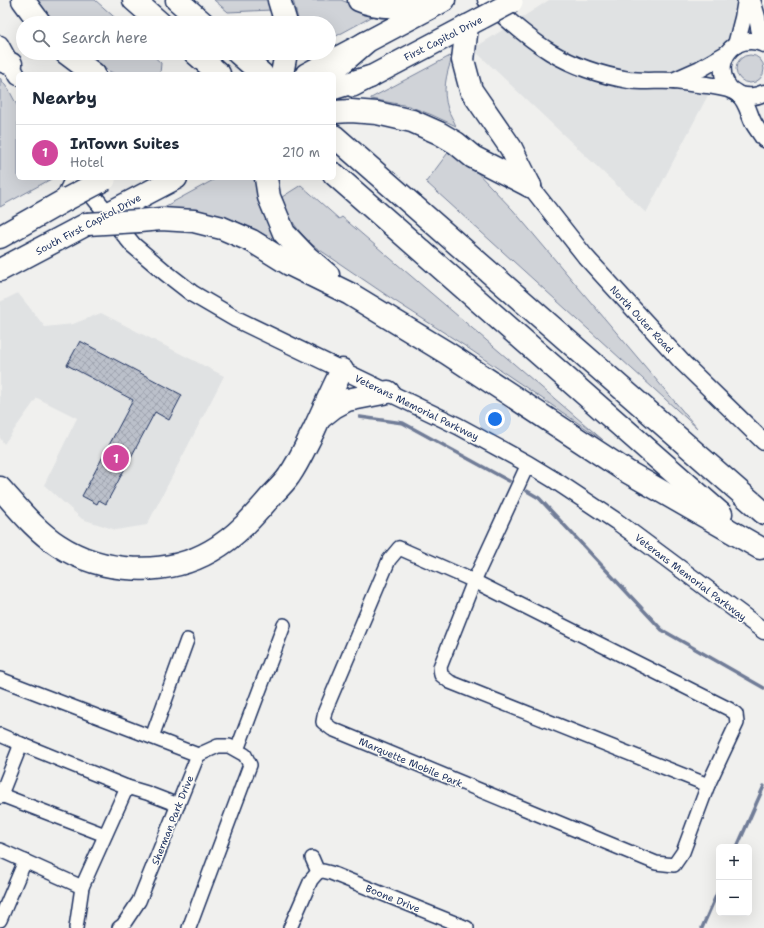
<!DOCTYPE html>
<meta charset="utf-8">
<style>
:root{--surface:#fff;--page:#f2f2f3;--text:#1f2937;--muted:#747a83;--line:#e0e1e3;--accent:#ea580c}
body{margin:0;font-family:"Shantell Sans",sans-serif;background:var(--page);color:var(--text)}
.controls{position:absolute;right:12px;bottom:12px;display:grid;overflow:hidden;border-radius:6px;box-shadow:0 4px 16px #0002}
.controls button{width:36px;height:36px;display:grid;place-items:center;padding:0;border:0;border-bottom:1px solid var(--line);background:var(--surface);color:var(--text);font:20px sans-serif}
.you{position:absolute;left:495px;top:419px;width:14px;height:14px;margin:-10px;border:3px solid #fff;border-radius:50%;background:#1a73e8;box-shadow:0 0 0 6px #1a73e833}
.badge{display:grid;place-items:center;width:26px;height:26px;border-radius:50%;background:var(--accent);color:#fff;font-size:13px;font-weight:700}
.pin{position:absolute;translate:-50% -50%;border:2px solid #fff;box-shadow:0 1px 4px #0006}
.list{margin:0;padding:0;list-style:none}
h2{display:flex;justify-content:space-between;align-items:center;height:52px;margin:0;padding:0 16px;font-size:17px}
h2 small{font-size:13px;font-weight:400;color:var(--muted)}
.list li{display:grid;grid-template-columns:26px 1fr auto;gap:12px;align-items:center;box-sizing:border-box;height:56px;padding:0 16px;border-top:1px solid var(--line)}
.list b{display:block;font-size:15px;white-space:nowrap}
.list p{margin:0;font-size:13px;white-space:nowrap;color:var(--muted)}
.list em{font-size:13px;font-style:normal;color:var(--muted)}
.icon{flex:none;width:22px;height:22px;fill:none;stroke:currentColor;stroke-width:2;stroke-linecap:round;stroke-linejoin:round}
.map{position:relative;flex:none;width:764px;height:928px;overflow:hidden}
.search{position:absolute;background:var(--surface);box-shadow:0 4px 16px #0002;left:16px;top:16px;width:320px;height:44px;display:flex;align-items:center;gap:10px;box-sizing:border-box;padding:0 14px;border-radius:22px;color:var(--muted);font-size:15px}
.panel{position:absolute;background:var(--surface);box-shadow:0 4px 16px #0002;left:16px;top:72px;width:320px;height:108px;border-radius:6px}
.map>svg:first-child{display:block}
.built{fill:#e0e2e3}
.grass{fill:#d0d3d8;stroke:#76819b}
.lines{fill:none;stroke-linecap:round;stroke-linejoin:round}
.stream{stroke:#6f7b97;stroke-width:3.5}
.building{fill:url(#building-cross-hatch);stroke:#1b2f5e}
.minor-casing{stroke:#1b2f5e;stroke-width:16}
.tertiary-casing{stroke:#1b2f5e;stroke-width:19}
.primary-casing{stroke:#1b2f5e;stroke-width:24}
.trunk-casing{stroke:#1b2f5e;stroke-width:25}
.motorway-casing{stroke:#1b2f5e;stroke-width:25}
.minor{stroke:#fdfcf7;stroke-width:13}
.tertiary{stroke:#fdfcf7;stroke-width:16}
.primary{stroke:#fdfcf7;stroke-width:21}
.trunk{stroke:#fdfcf7;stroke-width:22}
.motorway{stroke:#fdfcf7;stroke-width:22}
.primary-bridge-casing{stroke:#1b2f5e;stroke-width:24;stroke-linecap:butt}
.trunk-bridge-casing{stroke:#1b2f5e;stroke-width:25;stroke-linecap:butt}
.motorway-bridge-casing{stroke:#1b2f5e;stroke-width:25;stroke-linecap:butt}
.primary-bridge{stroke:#fdfcf7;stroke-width:21}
.trunk-bridge{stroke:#fdfcf7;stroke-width:22}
.motorway-bridge{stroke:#fdfcf7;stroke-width:22}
.labels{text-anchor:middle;stroke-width:3;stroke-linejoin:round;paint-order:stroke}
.street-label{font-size:10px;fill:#1b2f5e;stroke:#fdfcf7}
</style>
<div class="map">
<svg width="764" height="928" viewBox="0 0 764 928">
<defs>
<pattern id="building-cross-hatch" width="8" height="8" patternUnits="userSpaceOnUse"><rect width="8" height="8" fill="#bbc0ca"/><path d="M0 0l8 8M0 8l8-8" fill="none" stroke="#a0a5b0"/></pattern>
</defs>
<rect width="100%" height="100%" fill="#f0f0ee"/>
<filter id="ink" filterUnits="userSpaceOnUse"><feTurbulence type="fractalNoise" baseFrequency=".025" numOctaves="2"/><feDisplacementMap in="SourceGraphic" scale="8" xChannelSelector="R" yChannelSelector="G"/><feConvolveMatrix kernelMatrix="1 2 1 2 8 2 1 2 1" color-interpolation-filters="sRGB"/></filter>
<g filter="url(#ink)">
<!-- built -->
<g class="built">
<polygon points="549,0 758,0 646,213 473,49"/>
<polygon points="18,293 45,327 73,324 101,313 224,376 147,525 116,530 82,519 44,485 77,418 37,398 4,444 0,438 0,302"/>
</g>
<!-- grass -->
<g class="grass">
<polygon points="35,0 95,0 121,23 52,23"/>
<polygon points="214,0 268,0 272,10 228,12"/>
<polygon points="293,0 341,0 377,14 329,40 329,23 299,23"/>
<polygon points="82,53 150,53 161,63 160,74 115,74 107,70"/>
<circle cx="750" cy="69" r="14"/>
<path d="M450,56L452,58C446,75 442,91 448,109C450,115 454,121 456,126L432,115L409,106L371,99V98Z"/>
<polygon points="0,78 10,92 18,107 18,178 51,179 0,207"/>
<polygon points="450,150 470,165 513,210 697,428 426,182"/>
<polygon points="217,178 256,178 259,200 262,211 278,242 250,227 225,217 195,210 162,208"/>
<path d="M301,185L339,219L342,217L603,440L465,346L395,301L314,246C298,233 288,217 282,197Z"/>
</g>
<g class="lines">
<!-- stream -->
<g class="stream">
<polyline points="360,417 403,423 509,481"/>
<polyline points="527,491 539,498 662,630 764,688"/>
<polyline points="737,847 764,786"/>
<polyline points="702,928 719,889"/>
</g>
</g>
<!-- building -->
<polygon class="building" points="80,341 182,395 169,420 155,412 106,504 99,500 97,504 82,496 133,400 67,365"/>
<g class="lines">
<defs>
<g id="minor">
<polyline points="528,464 474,581 440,667 441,675 450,682 708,785"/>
<polygon points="399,548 474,581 729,709 736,714 737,723 708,785 683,852 674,865 656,863 332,729 323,722 325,711 389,560"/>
<polyline points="0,679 198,755 139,901 123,925 119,928"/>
<polyline points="0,735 21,744"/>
<polyline points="152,737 187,640"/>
<polyline points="237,750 284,625"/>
<polyline points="127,787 147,793 178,805"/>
<polyline points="1,795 105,835"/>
<polyline points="0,797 21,744 127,787 82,887 76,928"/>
<polyline points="0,850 82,887"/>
<polyline points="312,858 318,872"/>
<polyline points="318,872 323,871 331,873 467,928"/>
<polyline points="0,920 25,861"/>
<polyline points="189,928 250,765 245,755 229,746 218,746 198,755"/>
<polyline points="290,928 311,880 318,872"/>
</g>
<g id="tertiary">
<path d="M486,0C532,43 564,69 629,80C644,82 659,80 674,81C685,82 696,84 707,85C718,87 729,87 738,94C747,101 749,115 754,124C757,129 761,134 764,139"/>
<polyline points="752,0 757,17 762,43"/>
<polyline points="0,44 18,77"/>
<polyline points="736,45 743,18 746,0"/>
<polyline points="673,81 700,69 726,54"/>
<path d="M730,89C710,63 734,31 764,44"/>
<path d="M739,95C749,97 755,97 764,93"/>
<polyline points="80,180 133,245 166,273 193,294 236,319 458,426 528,464 556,481 616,521 764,631"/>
<polyline points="530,186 585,256 616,290 683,363 764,442"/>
</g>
<g id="primary">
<polyline points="306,74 442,2"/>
<polyline points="353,86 480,19"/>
</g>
<g id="trunk">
<polyline points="0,60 11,64"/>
<polyline points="111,212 176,178"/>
<polyline points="0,237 67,199"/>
<polyline points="0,270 87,224"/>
<polyline points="320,418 334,407 347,400 388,392"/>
<path d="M0,488C18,508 35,530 58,545C102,574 166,577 211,551C236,537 255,515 273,494C279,488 285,482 289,476C299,462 306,445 314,430C323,410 332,390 342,370"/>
</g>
<g id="motorway">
<polyline points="23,0 40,23"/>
<polyline points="134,0 160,23"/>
<polyline points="177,0 203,23"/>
<polyline points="279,0 286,23"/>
<path d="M359,0C386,12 416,4 444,0"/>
<polyline points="467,26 463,60 471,90 511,148 530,186"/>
<polyline points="66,53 94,74"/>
<polyline points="195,53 219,74"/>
<polyline points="238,53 262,74"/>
<polyline points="282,74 286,53"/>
<polyline points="329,74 365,43"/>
<polyline points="334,88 370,77"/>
<polyline points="334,112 351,111 377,113 412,121 439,133 456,143 473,157 530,186"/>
<polyline points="334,136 764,513"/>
<polyline points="334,174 721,514"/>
<polyline points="266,178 269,197 284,233 306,256 328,275"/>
<polyline points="67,199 77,178"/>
<polyline points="139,221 161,219 194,221 222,228 252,241 289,264 350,294 447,353 626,471 760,548"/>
</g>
</defs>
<!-- minor casing -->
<use href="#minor" class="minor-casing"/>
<!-- tertiary casing -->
<use href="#tertiary" class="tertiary-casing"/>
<!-- primary casing -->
<use href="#primary" class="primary-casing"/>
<!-- trunk casing -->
<use href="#trunk" class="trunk-casing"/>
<!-- motorway casing -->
<use href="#motorway" class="motorway-casing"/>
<!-- minor -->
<use href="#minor" class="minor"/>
<!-- tertiary -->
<use href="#tertiary" class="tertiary"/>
<!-- primary -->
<use href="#primary" class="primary"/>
<!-- trunk -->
<use href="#trunk" class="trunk"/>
<!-- motorway -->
<use href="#motorway" class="motorway"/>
<defs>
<polyline id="primary-bridge" points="482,18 512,2"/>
<polyline id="trunk-bridge" points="67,199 105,179"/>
<polyline id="motorway-bridge" points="87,224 139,221"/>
</defs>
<!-- primary-bridge casing -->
<use href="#primary-bridge" class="primary-bridge-casing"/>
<!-- trunk-bridge casing -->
<use href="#trunk-bridge" class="trunk-bridge-casing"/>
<!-- motorway-bridge casing -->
<use href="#motorway-bridge" class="motorway-bridge-casing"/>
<!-- primary-bridge -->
<use href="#primary-bridge" class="primary-bridge"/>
<!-- trunk-bridge -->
<use href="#trunk-bridge" class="trunk-bridge"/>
<!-- motorway-bridge -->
<use href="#motorway-bridge" class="motorway-bridge"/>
</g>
</g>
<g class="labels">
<!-- street labels -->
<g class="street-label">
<text transform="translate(443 38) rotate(-27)" y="4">First Capitol Drive</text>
<text transform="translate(88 224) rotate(-28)" y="4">South First Capitol Drive</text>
<text transform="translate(642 319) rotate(47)" y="4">North Outer Road</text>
<text transform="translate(417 407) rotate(26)" y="4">Veterans Memorial Parkway</text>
<text transform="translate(691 577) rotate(37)" y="4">Veterans Memorial Parkway</text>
<text transform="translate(411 762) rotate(23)" y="4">Marquette Mobile Park</text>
<text transform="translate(172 820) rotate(-68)" y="4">Sherman Park Drive</text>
<text transform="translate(393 898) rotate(22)" y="4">Boone Drive</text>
</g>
</g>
</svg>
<div class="controls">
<button>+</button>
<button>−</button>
</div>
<div class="you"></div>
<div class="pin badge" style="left:116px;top:458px;background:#d1479c">1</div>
<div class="search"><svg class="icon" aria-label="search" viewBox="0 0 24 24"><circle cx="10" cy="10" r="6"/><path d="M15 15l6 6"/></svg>Search here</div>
<section class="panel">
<h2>Nearby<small></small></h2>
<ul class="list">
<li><span class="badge" style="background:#d1479c">1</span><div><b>InTown Suites</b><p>Hotel</p></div><em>210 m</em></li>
</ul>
</section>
</div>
